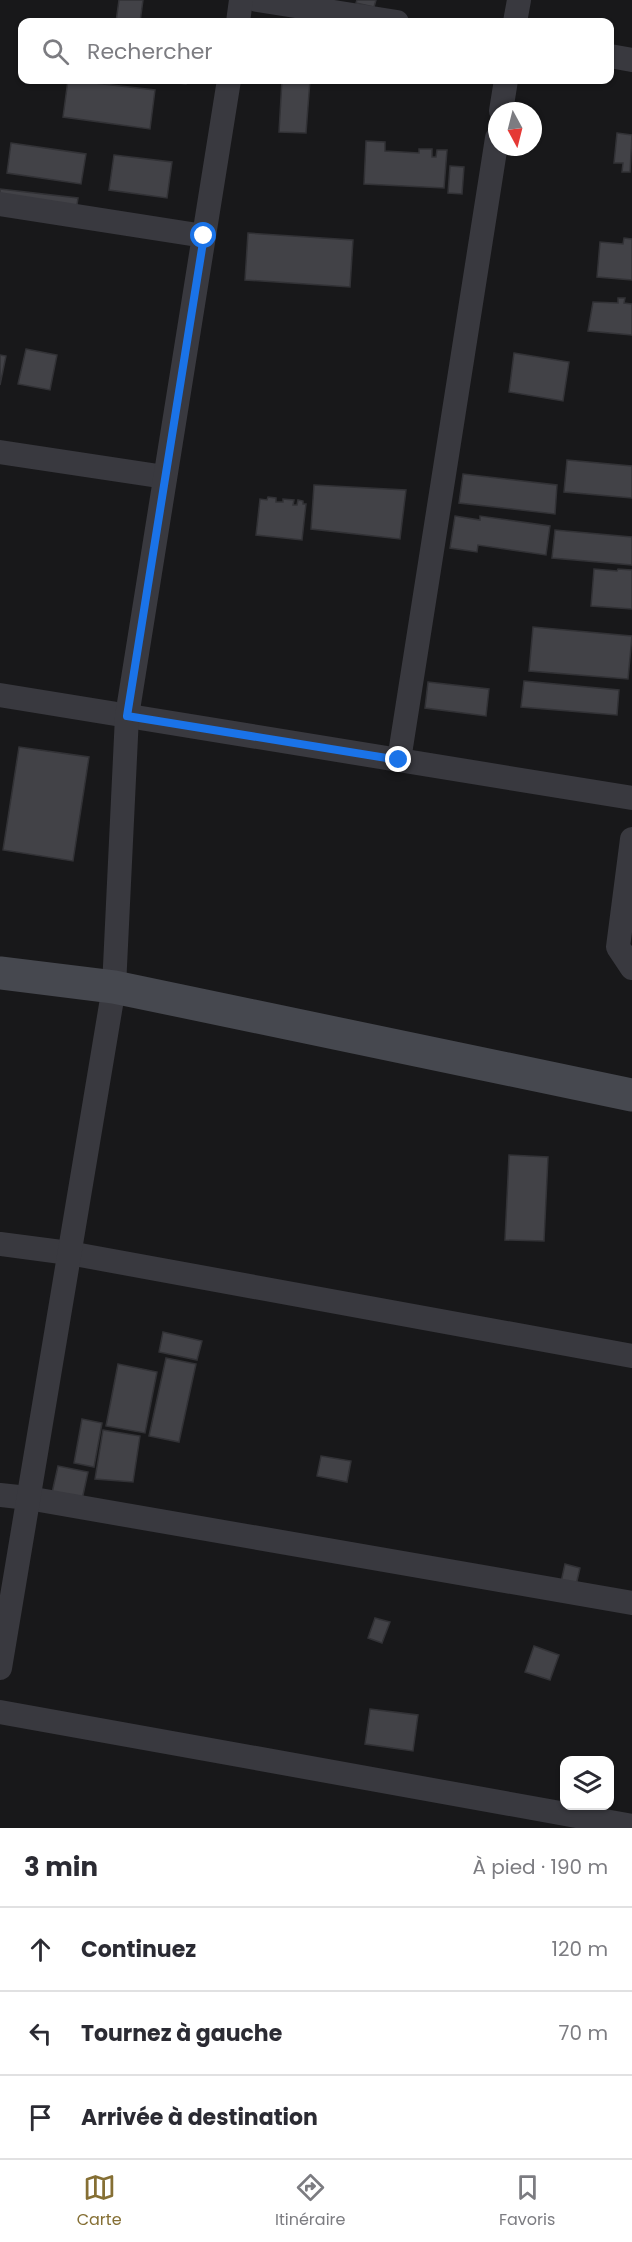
<!DOCTYPE html>
<html lang="fr">
<meta charset="utf-8">
<style>
:root{--surface:#fff;--page:#f7f7f7;--text:#2b2b33;--muted:#7c7c81;--line:#e1e1e2;--accent:#856f34}
body{margin:0;font-family:Poppins,sans-serif;background:var(--page);color:var(--text)}
.controls{position:absolute;right:18px;bottom:18px;display:grid;overflow:hidden;border-radius:12px;box-shadow:0 2px 4px #0004}
.controls button{width:54px;height:54px;display:grid;place-items:center;padding:0;border:0;border-bottom:2px solid var(--line);background:var(--surface);color:var(--text);font:30px sans-serif}
.compass{position:absolute;left:488px;top:102px;width:54px;height:54px;border-radius:50%;background:var(--surface);box-shadow:0 2px 4px #0004;rotate:173deg}
.stop{position:absolute;width:18px;height:18px;margin:-14px;border:4px solid #1a73e8;border-radius:50%;background:#fff}
.stop.end{background:#1a73e8;border-color:#fff;box-shadow:0 2px 6px #0008}
.list{margin:0;padding:0;list-style:none}
h2{display:flex;justify-content:space-between;align-items:center;height:78px;margin:0;padding:0 24px;font-size:26px}
h2 small{font-size:20px;font-weight:400;color:var(--muted)}
.list li{display:grid;grid-template-columns:39px 1fr auto;gap:18px;align-items:center;box-sizing:border-box;height:84px;padding:0 24px;border-top:2px solid var(--line)}
.list b{display:block;font-size:22px;white-space:nowrap}
.list em{font-size:20px;font-style:normal;color:var(--muted)}
.icon{flex:none;width:33px;height:33px;fill:none;stroke:currentColor;stroke-width:2;stroke-linecap:round;stroke-linejoin:round}
.map{position:relative;flex:none;width:632px;height:1828px;overflow:hidden}
.search{position:absolute;background:var(--surface);box-shadow:0 2px 4px #0004;left:18px;right:18px;top:18px;height:66px;display:flex;align-items:center;gap:15px;box-sizing:border-box;padding:0 21px;border-radius:12px;color:var(--muted);font-size:22px}
.sheet{height:330px;background:var(--surface)}
nav{display:flex;justify-content:space-around;align-items:center;box-sizing:border-box;height:84px;border-top:2px solid var(--line);background:var(--surface);font-size:16px;color:var(--muted)}
nav a{display:grid;justify-items:center;gap:3px}
nav .on{color:var(--accent)}
.map>svg:first-child{display:block}
.building{fill:#424247;stroke:#323236;stroke-width:1.5}
.lines{fill:none;stroke-linecap:round;stroke-linejoin:round}
.street{stroke:#39393f;stroke-width:24}
.secondary{stroke:#46484f;stroke-width:33}
.route{stroke:#1a73e8;stroke-width:8}
</style>
<div class="map">
<svg width="632" height="1828" viewBox="0 0 632 1828">
<rect width="100%" height="100%" fill="#18181a"/>
<!-- building -->
<g class="building">
<polygon points="119,0 143,0 140,22 116,22"/>
<polygon points="357,0 376,0 374,7 356,3"/>
<polygon points="68,80 155,90 150,129 63,117"/>
<polygon points="152,80 187,80 186,84"/>
<polygon points="282,80 310,80 306,133 279,132"/>
<polygon points="617,133 632,135 630,172 622,172 623,163 614,163"/>
<polygon points="366,141 385,142 385,151 419,153 419,149 432,149 432,157 436,157 437,150 447,150 444,188 364,184"/>
<polygon points="11,143 86,154 81,184 7,173"/>
<polygon points="114,155 172,162 167,198 109,190"/>
<polygon points="450,166 464,167 462,194 448,193"/>
<polygon points="0,189 78,198 76,212 0,204"/>
<polygon points="248,233 353,240 350,287 245,280"/>
<polygon points="624,238 632,239 632,280 597,277 600,242 623,244"/>
<polygon points="618,298 625,298 624,303 632,304 632,335 588,331 593,302 618,303"/>
<polygon points="26,349 57,355 50,390 18,384"/>
<polygon points="514,353 569,362 563,401 509,392"/>
<polygon points="0,355 6,356 0,385"/>
<polygon points="567,460 632,466 632,498 564,492"/>
<polygon points="463,474 557,485 555,514 459,503"/>
<polygon points="314,485 406,490 400,539 311,529"/>
<polygon points="268,497 276,498 276,502 283,502 283,499 294,500 293,505 297,505 298,500 303,501 303,504 306,504 302,540 256,535 260,499 267,500"/>
<polygon points="455,516 480,520 480,516 550,526 546,555 478,545 477,552 450,548"/>
<polygon points="555,530 632,537 632,565 552,558"/>
<polygon points="594,569 617,571 618,569 632,570 632,609 591,606"/>
<polygon points="533,627 632,636 628,679 529,671"/>
<polygon points="524,681 619,690 617,715 521,707"/>
<polygon points="428,682 489,689 486,716 425,708"/>
<polygon points="19,747 89,757 73,861 3,850"/>
<polygon points="509,1155 548,1157 544,1241 505,1240"/>
<polygon points="163,1332 202,1341 197,1360 159,1352"/>
<polygon points="166,1358 196,1364 179,1442 149,1436"/>
<polygon points="118,1364 157,1372 145,1433 106,1426"/>
<polygon points="82,1419 102,1423 94,1467 74,1463"/>
<polygon points="103,1430 140,1436 133,1482 95,1479"/>
<polygon points="321,1456 351,1461 347,1482 317,1476"/>
<polygon points="58,1466 88,1472 80,1509 50,1502"/>
<polygon points="565,1564 580,1568 574,1594 559,1591"/>
<polygon points="375,1618 390,1622 382,1643 368,1638"/>
<polygon points="534,1646 559,1655 550,1680 525,1672"/>
<polygon points="370,1709 418,1715 413,1751 365,1744"/>
</g>
<g class="lines">
<!-- street -->
<g class="street">
<polyline points="257,0 397,22"/>
<polyline points="238,22 241,0"/>
<polyline points="515,22 519,0"/>
<polyline points="610,56 632,60"/>
<polyline points="501,111 506,80"/>
<polyline points="0,204 204,236"/>
<polyline points="0,452 165,477"/>
<polyline points="0,695 632,798"/>
<polyline points="399,760 497,138"/>
<polyline points="632,839 618,947 632,968"/>
<polyline points="0,1244 69,1253 632,1356"/>
<polyline points="0,1495 28,1498 632,1603"/>
<polyline points="0,1668 114,987 127,716 229,80"/>
<polyline points="0,1712 632,1826"/>
</g>
<!-- secondary -->
<polyline class="secondary" points="0,973 114,987 632,1095"/>
</g>
<g class="lines">
<!-- route -->
<polyline class="route" points="204,236 127,716 399,760"/>
</g>
</svg>
<div class="controls">
<button><svg class="icon" aria-label="layers" viewBox="0 0 24 24"><path d="M12 4l9 5-9 5-9-5zM3 14l9 5 9-5"/></svg></button>
</div>
<svg class="compass" viewBox="-18 -18 36 36"><path d="M0-13l5 13h-10z" fill="#e53935"/><path d="M0 13l5-13h-10z" fill="#7c7c81"/></svg>
<div class="stop" style="left:204px;top:236px"></div>
<div class="stop end" style="left:399px;top:760px"></div>
<div class="search"><svg class="icon" aria-label="search" viewBox="0 0 24 24"><circle cx="10" cy="10" r="6"/><path d="M15 15l6 6"/></svg>Rechercher</div>
</div>
<section class="sheet">
<h2>3 min<small>À pied · 190 m</small></h2>
<ul class="list">
<li><svg class="icon" aria-label="ahead" viewBox="0 0 24 24"><path d="M12 20V5M6 11l6-6 6 6"/></svg><div><b>Continuez</b></div><em>120 m</em></li>
<li><svg class="icon" aria-label="left" viewBox="0 0 24 24"><path d="M17 20v-9H6M10 6l-5 5 5 5"/></svg><div><b>Tournez à gauche</b></div><em>70 m</em></li>
<li><svg class="icon" aria-label="arrive" viewBox="0 0 24 24"><path d="M6 21V4h12l-3 4 3 4H6"/></svg><div><b>Arrivée à destination</b></div></li>
</ul>
</section>
<nav>
<a class="on"><svg class="icon" aria-label="map" viewBox="0 0 24 24"><path d="M3 6l6-2 6 2 6-2v14l-6 2-6-2-6 2zM9 4v14M15 6v14"/></svg>Carte</a>
<a><svg class="icon" aria-label="directions" viewBox="0 0 24 24"><path d="M12 3l9 9-9 9-9-9zM9 14v-3h6M13 9l2 2-2 2"/></svg>Itinéraire</a>
<a><svg class="icon" aria-label="saved" viewBox="0 0 24 24"><path d="M7 4h10v16l-5-4-5 4z"/></svg>Favoris</a>
</nav>
